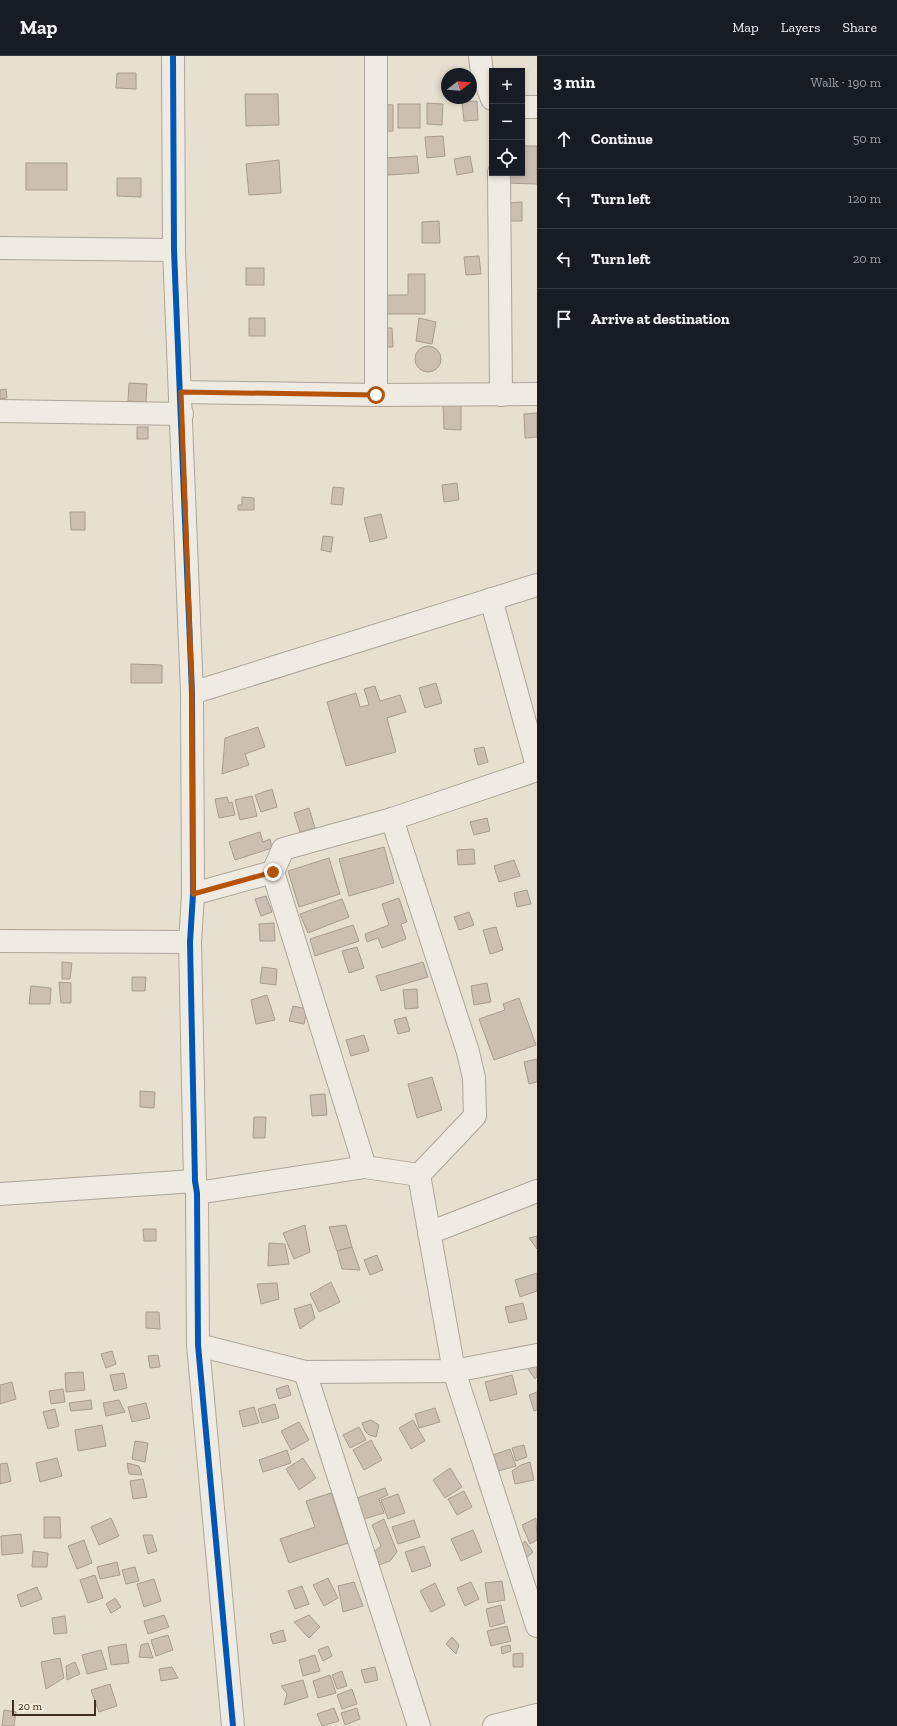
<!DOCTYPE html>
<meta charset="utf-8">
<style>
:root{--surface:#171b24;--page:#20242c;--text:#f1f3f6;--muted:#9ea1a6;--line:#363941}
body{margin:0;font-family:"Zilla Slab",serif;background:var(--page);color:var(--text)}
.controls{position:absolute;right:12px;top:12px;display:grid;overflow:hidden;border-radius:0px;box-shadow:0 2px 6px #0003}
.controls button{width:36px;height:36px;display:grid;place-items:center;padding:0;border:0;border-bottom:1px solid var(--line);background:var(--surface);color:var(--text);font:20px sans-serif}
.compass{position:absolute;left:441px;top:12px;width:36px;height:36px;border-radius:50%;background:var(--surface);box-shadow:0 2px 6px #0003;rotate:73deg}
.scale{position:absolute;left:12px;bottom:10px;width:84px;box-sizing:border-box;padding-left:4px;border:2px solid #3d2e20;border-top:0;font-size:11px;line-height:14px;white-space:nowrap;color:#3d2e20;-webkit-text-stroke:3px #f7eed8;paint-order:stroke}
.stop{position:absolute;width:12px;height:12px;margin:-9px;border:3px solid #b45309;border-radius:50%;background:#fff}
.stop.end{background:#b45309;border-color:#fff;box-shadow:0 1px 4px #0008}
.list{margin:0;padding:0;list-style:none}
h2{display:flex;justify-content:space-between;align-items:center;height:52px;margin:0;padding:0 16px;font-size:17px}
h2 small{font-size:13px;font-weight:400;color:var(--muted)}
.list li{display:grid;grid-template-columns:26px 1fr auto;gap:12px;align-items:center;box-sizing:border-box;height:60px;padding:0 16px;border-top:1px solid var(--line)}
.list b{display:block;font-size:15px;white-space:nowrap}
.list em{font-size:13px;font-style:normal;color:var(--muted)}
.icon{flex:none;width:22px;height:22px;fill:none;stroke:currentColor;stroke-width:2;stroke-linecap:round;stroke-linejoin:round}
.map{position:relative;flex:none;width:537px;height:1670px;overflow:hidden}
header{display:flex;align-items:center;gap:24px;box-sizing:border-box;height:56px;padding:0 20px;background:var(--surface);border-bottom:1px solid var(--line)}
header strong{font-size:19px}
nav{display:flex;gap:22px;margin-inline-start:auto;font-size:14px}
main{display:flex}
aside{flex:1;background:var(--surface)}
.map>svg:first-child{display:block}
.building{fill:#cbbfb2;stroke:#a89c90}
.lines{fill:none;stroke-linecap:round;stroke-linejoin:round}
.minor-casing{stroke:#ada599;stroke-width:24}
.minor{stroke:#efebe3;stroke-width:22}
.cycleway-casing{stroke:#f7eed8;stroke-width:8}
.cycleway{stroke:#0057b8;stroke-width:6}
.route{stroke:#b45309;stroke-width:5}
</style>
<header>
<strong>Map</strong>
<nav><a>Map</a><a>Layers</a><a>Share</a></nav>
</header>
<main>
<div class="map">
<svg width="537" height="1670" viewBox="0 0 537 1670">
<rect width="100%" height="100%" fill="#e7e0d1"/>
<!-- building -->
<g class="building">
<polygon points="117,17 136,17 136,33 116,32"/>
<polygon points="245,38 278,38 279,69 246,70"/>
<polygon points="477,45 478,64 464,65 462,46"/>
<polygon points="427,47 443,48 442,69 427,68"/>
<polygon points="370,48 393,49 393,75 370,76"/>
<rect x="398" y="48" width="22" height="24"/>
<polygon points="443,80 445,100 427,102 425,81"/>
<polygon points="522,90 537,90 537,128 505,127 505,117 522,117"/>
<polygon points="417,100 419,117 388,119 386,102"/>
<polygon points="470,100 473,116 457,119 454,103"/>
<polygon points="279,104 281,137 249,139 246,108"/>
<rect x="26" y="107" width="41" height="27"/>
<polygon points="117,122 141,122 141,141 117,140"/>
<polygon points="522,146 522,165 507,165 506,147"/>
<polygon points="439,165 440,187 422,187 422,166"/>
<polygon points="479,200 481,218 466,219 464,201"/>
<rect x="246" y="212" width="18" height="17"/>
<polygon points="408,218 425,218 425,258 384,258 384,239 408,239"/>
<rect x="249" y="262" width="16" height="18"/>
<polygon points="419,262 436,266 432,288 416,285"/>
<polygon points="378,272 392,272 393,291 378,291"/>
<circle cx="428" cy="303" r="13"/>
<polygon points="129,327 147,328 146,346 128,345"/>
<polygon points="6,333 7,342 0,343 0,334"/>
<polygon points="461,348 461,374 444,373 443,349"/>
<polygon points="537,357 537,381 525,382 524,358"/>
<rect x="137" y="371" width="11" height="12"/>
<polygon points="457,427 459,444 444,446 442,429"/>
<polygon points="333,431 344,432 342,449 331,448"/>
<polygon points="242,441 254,442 254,454 238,454 238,449 242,449"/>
<polygon points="70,456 85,456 85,474 71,474"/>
<polygon points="381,458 387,482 370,486 364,462"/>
<polygon points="323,480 333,481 331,496 321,494"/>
<polygon points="131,608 162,609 162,627 131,627"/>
<polygon points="436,627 442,647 425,652 419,632"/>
<polygon points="375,630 380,645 400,639 406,656 387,662 396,696 346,710 327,646 356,637 360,651 369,649 364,633"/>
<polygon points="258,671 265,691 245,698 249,709 222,718 225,682"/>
<polygon points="484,691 488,706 478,709 474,693"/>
<polygon points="272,733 277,751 261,756 255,739"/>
<polygon points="252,740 257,760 240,764 235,744"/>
<polygon points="227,741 229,747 232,746 235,759 219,762 215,743"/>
<polygon points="309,752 315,772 300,776 294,757"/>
<polygon points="487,762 490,775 474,779 470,766"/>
<polygon points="260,776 263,786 270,783 272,792 235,804 229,786"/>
<polygon points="384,791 394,827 349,840 339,803"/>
<polygon points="474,793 475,808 458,809 457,794"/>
<polygon points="329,802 340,838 299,851 288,815"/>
<polygon points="514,804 520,820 499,826 494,810"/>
<polygon points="527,834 531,848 517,851 514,837"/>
<polygon points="266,840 272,856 261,860 255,843"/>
<polygon points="399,842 407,866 401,868 406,883 382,892 378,882 367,886 365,878 389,869 382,848"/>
<polygon points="342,843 349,861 308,877 300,858"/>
<polygon points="469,856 474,869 459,874 454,861"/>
<polygon points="274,867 275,885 260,885 259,868"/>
<polygon points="353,869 359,885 315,900 310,883"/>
<polygon points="496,871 503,894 490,898 483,874"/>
<polygon points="357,891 364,912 349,917 342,895"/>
<polygon points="62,906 72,907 70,923 62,923"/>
<polygon points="423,906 428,921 381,935 376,920"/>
<polygon points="262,911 277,913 276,929 260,927"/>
<polygon points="132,921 146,921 145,935 132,935"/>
<polygon points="59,926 71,927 71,947 61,947"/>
<polygon points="487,927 491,946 474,949 471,930"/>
<polygon points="31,930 51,932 50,948 29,948"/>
<polygon points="417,933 418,952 405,953 403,934"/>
<polygon points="267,939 275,964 256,968 251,944"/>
<polygon points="519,942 536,989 494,1004 479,963 505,954 503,948"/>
<polygon points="293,950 307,953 304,968 289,965"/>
<polygon points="406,961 410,975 398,978 394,964"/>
<polygon points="364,979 369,995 351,1000 346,984"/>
<polygon points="537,1003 537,1026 529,1028 524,1006"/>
<polygon points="432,1021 442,1054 417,1062 408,1028"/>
<polygon points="140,1035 155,1036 154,1052 140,1051"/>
<polygon points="325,1038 327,1059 312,1060 310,1039"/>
<polygon points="254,1061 266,1061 265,1082 253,1082"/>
<polygon points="305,1169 310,1196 294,1203 283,1177"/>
<polygon points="346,1169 352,1191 337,1195 329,1171"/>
<polygon points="143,1173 156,1173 156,1185 144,1185"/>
<polygon points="537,1180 537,1193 529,1182"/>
<polygon points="269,1187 285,1188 289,1208 268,1210"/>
<polygon points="352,1191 360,1214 342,1213 337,1195"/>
<polygon points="377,1199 383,1214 370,1219 364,1204"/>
<polygon points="537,1217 537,1235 520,1241 515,1224"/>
<polygon points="331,1226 340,1246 319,1256 310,1238"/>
<polygon points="277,1227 279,1243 261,1248 257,1228"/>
<polygon points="523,1247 527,1263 509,1267 505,1251"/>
<polygon points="311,1248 315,1262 300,1273 294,1253"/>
<polygon points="146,1256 159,1256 160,1273 146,1272"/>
<polygon points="112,1295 116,1308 106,1312 101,1298"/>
<polygon points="158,1299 160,1311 150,1312 148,1300"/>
<polygon points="535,1308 537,1310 537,1321 535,1323 528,1313"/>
<polygon points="83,1316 85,1334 66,1336 65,1317"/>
<polygon points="124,1317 127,1332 114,1335 110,1319"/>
<polygon points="512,1319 517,1338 490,1345 485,1326"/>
<polygon points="12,1326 16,1343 0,1348 0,1329"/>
<polygon points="288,1329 291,1339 279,1343 276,1333"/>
<polygon points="63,1333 65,1346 51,1348 49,1335"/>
<polygon points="537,1336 537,1354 534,1355 529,1339"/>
<polygon points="91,1344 92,1353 71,1355 69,1347"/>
<polygon points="119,1344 125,1356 106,1360 103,1347"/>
<polygon points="146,1347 150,1362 132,1366 128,1351"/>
<polygon points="275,1348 279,1362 262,1367 258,1353"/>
<polygon points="254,1351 259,1367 243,1371 239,1355"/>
<polygon points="435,1352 440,1366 419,1372 415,1358"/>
<polygon points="55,1353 59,1370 48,1373 43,1356"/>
<polygon points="371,1364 379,1369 376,1381 369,1379 365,1375 362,1367"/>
<polygon points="413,1364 425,1385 411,1393 399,1372"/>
<polygon points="299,1366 309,1384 291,1394 281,1375"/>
<polygon points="102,1369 106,1390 78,1395 75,1374"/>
<polygon points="359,1371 366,1384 350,1392 343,1379"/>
<polygon points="371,1384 382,1404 364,1414 353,1394"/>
<polygon points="135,1385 148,1387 145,1406 132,1403"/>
<polygon points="524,1389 527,1401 516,1405 512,1392"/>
<polygon points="510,1393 516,1410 495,1416 490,1400"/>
<polygon points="287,1394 291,1407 263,1416 259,1404"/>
<polygon points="57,1402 62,1420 40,1426 36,1407"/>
<polygon points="303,1402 316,1422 299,1434 286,1413"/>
<polygon points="530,1406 534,1424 515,1428 512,1415 521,1409"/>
<polygon points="7,1407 11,1425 0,1428 0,1408"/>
<polygon points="127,1407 139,1410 142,1419 129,1418"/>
<polygon points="450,1412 462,1431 445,1442 433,1424"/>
<polygon points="143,1423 147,1441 133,1443 130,1425"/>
<polygon points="385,1432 388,1439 379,1443 384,1457 364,1463 357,1442"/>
<polygon points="464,1435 472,1451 457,1459 448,1443"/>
<polygon points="331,1437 348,1487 289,1507 280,1483 315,1471 306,1445"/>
<polygon points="398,1438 405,1457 388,1463 381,1444"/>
<polygon points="44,1461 60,1461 61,1482 44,1482"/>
<polygon points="111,1462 119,1480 99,1489 91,1471"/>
<polygon points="536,1462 537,1484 530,1488 522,1469"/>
<polygon points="384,1463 397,1496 390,1505 379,1509 374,1496 381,1490 372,1469"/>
<polygon points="414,1464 420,1481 398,1488 392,1471"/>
<polygon points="473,1474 482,1496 461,1505 451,1483"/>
<polygon points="21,1478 23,1497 2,1499 1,1480"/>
<polygon points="143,1479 152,1479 157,1495 148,1498"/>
<polygon points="84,1484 92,1507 77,1513 68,1490"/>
<polygon points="525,1485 533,1496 525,1503 519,1490"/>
<polygon points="424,1490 431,1510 412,1516 405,1496"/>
<polygon points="33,1495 48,1497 47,1511 32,1511"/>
<polygon points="117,1506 120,1519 100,1523 97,1511"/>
<polygon points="135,1511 139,1525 126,1528 122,1514"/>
<polygon points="95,1519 103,1542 88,1547 80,1524"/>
<polygon points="328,1522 338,1542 324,1550 313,1529"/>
<polygon points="154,1523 161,1545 144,1551 137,1528"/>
<polygon points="502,1525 505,1544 488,1547 485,1527"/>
<polygon points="354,1526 363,1550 343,1556 338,1530"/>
<polygon points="471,1526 479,1543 465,1550 457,1532"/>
<polygon points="435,1527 445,1549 431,1556 420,1535"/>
<polygon points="302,1530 309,1548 295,1553 288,1535"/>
<polygon points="37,1531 42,1543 21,1551 17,1539"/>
<polygon points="115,1542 121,1551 111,1557 106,1548"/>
<polygon points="501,1549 505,1567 490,1571 486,1553"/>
<polygon points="164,1559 169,1571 148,1578 144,1565"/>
<polygon points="309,1559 320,1571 309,1582 294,1566"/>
<polygon points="65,1560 67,1577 54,1578 52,1562"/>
<polygon points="507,1570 511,1585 491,1590 487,1575"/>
<polygon points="283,1574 286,1585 273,1588 270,1578"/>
<polygon points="168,1579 173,1594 156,1600 151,1584"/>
<polygon points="452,1581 459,1589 456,1598 446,1588"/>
<polygon points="148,1587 153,1602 139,1601 141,1589"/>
<polygon points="126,1588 129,1607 111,1609 108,1591"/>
<polygon points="510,1589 511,1595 502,1598 501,1591"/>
<polygon points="328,1590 332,1600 323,1605 318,1594"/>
<polygon points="101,1594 107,1613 87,1618 82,1599"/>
<polygon points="523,1597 523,1611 513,1611 513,1598"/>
<polygon points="315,1599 320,1615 303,1620 299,1604"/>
<polygon points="60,1602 64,1622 46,1633 41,1606"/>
<polygon points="75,1606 80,1618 67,1624 66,1610"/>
<polygon points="172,1611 178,1622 161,1625 159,1613"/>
<polygon points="375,1611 378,1624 365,1627 361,1614"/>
<polygon points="342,1615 347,1630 337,1633 332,1619"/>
<polygon points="330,1619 336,1637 318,1642 313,1625"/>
<polygon points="303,1624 308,1641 284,1649 287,1638 281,1630"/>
<polygon points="110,1628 117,1650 99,1656 91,1634"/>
<polygon points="352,1633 357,1648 342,1653 337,1639"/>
<polygon points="334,1652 339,1665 322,1670 317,1658"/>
<polygon points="357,1652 360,1663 345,1669 341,1657"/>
<polygon points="4,1654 16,1656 14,1670 2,1670"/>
</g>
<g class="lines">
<defs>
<g id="minor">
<polyline points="173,0 174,194 192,637 193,838 190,886 195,1125 197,1137 198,1289 233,1670"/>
<polyline points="480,0 482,17 492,43"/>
<polyline points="522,51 537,51"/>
<polyline points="499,117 501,339"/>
<polyline points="0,192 174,194"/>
<polyline points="181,336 376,339 537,338"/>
<polyline points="376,339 376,0"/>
<polyline points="0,355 182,358"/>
<polyline points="491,543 537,710"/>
<polyline points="192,637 537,529"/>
<polyline points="193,838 273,816"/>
<polyline points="0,885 190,886"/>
<polyline points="365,1111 419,1119 475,1060 474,1022 468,996 392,763"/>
<polyline points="419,1119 454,1315 537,1570"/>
<polyline points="197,1137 365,1111 273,816 283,793 392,763 537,714"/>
<polyline points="0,1138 195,1125"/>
<polyline points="429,1177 537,1135"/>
<polyline points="198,1289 305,1316 454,1315 537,1299"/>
<polyline points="305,1316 419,1670"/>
<polyline points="494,1670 537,1659"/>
</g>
</defs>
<!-- minor casing -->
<use href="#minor" class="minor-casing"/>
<!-- minor -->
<use href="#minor" class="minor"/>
<defs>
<polyline id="cycleway" points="173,0 174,194 192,637 193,838 190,886 195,1125 197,1137 198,1289 233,1670"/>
</defs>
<!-- cycleway casing -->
<use href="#cycleway" class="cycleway-casing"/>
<!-- cycleway -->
<use href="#cycleway" class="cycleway"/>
</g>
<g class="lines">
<!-- route -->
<polyline class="route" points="273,816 193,838 192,637 181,336 376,339"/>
</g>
</svg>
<div class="controls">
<button>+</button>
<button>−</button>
<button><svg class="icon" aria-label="locate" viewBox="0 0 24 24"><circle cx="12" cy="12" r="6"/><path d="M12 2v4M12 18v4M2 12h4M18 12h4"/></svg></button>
</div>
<svg class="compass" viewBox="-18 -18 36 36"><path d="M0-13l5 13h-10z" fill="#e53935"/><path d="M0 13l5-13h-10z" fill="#9ea1a6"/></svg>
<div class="scale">20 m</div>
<div class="stop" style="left:376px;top:339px"></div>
<div class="stop end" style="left:273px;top:816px"></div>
</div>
<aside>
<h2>3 min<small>Walk · 190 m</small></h2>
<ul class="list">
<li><svg class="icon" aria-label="ahead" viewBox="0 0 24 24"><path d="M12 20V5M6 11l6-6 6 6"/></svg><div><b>Continue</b></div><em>50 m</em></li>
<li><svg class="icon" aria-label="left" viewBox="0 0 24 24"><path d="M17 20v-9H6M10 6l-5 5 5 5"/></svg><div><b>Turn left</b></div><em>120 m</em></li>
<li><svg class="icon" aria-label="left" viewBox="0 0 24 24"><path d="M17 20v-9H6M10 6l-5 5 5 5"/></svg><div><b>Turn left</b></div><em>20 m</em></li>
<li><svg class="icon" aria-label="arrive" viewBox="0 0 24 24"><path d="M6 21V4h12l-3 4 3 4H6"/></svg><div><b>Arrive at destination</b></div></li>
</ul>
</aside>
</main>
